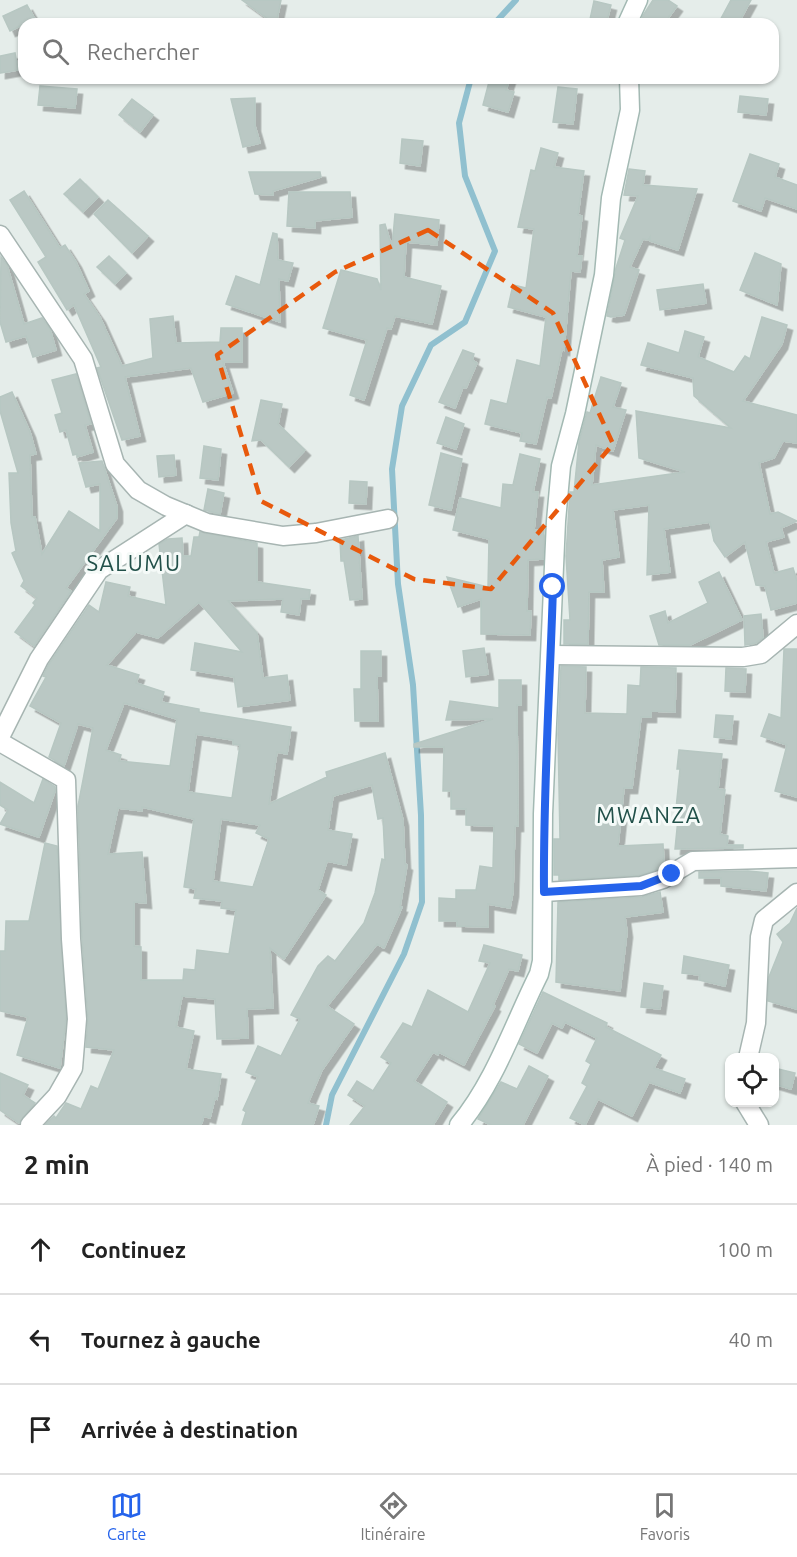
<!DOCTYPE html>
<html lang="fr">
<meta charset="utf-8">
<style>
:root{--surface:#fff;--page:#f2f2f2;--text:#222;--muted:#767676;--line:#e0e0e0;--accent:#2563eb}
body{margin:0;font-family:Ubuntu,sans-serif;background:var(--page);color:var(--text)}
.controls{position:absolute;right:18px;bottom:18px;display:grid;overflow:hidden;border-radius:12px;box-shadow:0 2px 4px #0004}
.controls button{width:54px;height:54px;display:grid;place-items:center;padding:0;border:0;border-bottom:2px solid var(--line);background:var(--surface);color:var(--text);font:30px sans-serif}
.stop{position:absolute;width:18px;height:18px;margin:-14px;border:4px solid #2563eb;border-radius:50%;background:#fff}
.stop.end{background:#2563eb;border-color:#fff;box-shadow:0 2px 6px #0008}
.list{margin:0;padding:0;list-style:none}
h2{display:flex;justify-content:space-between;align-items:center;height:78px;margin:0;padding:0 24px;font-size:26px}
h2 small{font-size:20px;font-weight:400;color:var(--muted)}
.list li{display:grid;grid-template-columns:39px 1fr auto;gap:18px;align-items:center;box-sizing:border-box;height:90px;padding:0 24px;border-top:2px solid var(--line)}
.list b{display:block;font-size:22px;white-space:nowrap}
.list em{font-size:20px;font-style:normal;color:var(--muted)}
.icon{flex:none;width:33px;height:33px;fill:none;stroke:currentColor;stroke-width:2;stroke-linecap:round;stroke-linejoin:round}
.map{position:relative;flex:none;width:797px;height:1125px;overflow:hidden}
.search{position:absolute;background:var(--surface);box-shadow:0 2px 4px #0004;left:18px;right:18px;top:18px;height:66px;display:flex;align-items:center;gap:15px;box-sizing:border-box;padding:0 21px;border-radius:18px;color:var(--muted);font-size:22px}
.sheet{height:348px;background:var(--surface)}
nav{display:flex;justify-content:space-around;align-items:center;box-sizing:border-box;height:84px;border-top:2px solid var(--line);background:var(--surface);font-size:16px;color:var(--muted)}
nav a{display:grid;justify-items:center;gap:3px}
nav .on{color:var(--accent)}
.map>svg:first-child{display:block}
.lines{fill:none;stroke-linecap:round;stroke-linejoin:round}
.stream{stroke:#90c0cf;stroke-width:6}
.building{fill:#bac8c4;stroke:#b7c7c2;stroke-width:1.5;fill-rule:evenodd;filter:url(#shadow)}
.street-casing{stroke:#a7b5b2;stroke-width:21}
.secondary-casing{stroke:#a3b9b3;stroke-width:21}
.street{stroke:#fff;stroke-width:18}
.secondary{stroke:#fff;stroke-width:18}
.route{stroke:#2563eb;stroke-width:8}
.marked{fill:none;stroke:#e8590c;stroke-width:4.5;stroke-dasharray:12 8;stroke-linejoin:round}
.labels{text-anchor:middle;stroke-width:6;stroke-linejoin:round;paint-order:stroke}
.neighbourhood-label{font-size:22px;letter-spacing:1.5px;fill:#215049;stroke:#f5faf8}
</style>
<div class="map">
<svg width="797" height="1125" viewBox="0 0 797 1125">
<defs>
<filter id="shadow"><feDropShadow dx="5.5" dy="5.5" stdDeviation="0" flood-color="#0004"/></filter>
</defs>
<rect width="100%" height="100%" fill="#e5edea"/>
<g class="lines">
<!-- stream -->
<g class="stream">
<polyline points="494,24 516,0"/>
<polyline points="326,1125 332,1095 404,954 422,902 421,815 413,685 398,584 392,469 402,406 431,345 465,322 495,251 465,176 459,123 471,78"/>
</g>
</g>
<!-- building -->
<g class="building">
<polygon points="242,0 281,0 276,24 275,24"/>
<polygon points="653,0 668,0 677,6 664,24 652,24 642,17"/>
<polygon points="731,0 751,0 738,24 718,24"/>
<polygon points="594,1 611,5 606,24 589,24"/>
<polygon points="27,5 35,19 10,31 3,16"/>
<polygon points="15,53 18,70 0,73 0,56"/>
<polygon points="490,78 510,78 506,90 514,92 508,112 483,105"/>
<polygon points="40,86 77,89 75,108 38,105"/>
<polygon points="558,87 577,89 573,124 553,122"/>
<polygon points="740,96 768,99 766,115 738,112"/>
<polygon points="255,98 255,126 260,143 243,147 231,99"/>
<polygon points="132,99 153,115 140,132 119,115"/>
<polygon points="402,139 423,141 420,166 400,163"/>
<polygon points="541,148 558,153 554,167 584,171 578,215 582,216 577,256 582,256 580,272 571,271 564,350 562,349 551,398 547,397 536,444 520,441 522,433 485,424 491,400 507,404 517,360 540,366 546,317 508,307 513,285 526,288 534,229 518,227 531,170 535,171"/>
<polygon points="750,154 779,164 775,177 797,185 797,209 765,198 761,211 733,201"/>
<polygon points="629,169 645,171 643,185 697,189 678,250 650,241 650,237 648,240 643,239 630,267 639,270 624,315 611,317 607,316 616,268 625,240 620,238 638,196 624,195"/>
<polygon points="249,172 320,172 321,177 273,191 273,195 255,194"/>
<polygon points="80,179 98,197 83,212 64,194"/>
<polygon points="24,191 60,248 65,245 76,262 89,291 84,294 100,317 122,366 153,358 150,319 173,316 176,343 220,342 221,328 242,328 242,362 223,362 233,393 203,402 191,368 125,377 140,436 122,440 97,368 101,367 74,305 67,310 38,262 46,257 10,200"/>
<polygon points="289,192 350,192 352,217 315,221 315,228 287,226"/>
<polygon points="108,200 148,236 132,253 94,214"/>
<polygon points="395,214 439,220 437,245 406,242 404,277 441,286 432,324 395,316 391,329 387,328 364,400 350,395 367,340 323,328 341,270 377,279 381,290 380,225 385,224 392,248"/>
<polygon points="273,233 277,234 278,260 293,263 288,281 279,279 280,322 226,304 236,276 260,285"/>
<polygon points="755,253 781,264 777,305 740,290"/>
<polygon points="109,256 126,273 115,284 97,267"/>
<polygon points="1,257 7,265 24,324 42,318 50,329 56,350 33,357 26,336 6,342 0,322"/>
<polygon points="703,284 706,303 660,310 657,290"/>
<polygon points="762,317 787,325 782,344 743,401 797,415 797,443 783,441 774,458 759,463 770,514 778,512 797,521 781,528 784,537 766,542 774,573 793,568 797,581 797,603 771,610 765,586 756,585 745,542 725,557 714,541 710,522 664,529 670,572 647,575 649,505 613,510 619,557 602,560 604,592 589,592 588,644 564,644 564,620 570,620 566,556 570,492 574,492 579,442 587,412 590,413 601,377 621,383 613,407 626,410 613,451 596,445 592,485 685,472 639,458 636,411 731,428 694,396 693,378 641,365 648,343 679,353 685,331 704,337 698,357 734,372 745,356 750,359"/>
<polygon points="463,350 474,354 472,360 477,363 466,388 463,387 455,408 439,402"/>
<polygon points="76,374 91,424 85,425 93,452 77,457 77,454 73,455 66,430 60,432 55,415 62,413 52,380"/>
<polygon points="12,392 30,432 36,454 30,455 32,517 35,517 42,554 69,511 100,531 100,484 86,487 79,463 102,461 117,506 117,518 66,588 71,591 34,646 15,632 35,605 33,603 37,598 21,586 24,581 12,553 16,551 11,523 9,473 18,473 0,411 0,397"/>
<polygon points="261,400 282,404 278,424 305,450 289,467 261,440 252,441"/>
<polygon points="446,417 464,424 456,449 437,443"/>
<polygon points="204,446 221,449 218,480 200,478"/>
<polygon points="441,453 462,459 451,510 429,505"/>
<polygon points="520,454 540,459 533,492 538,492 534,530 544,530 543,559 528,560 527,611 531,611 530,635 481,634 481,599 458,607 447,577 488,587 489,539 453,530 460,498 501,508 503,484 513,485"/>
<polygon points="174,455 176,475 159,477 157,456"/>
<polygon points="350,481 367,482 366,504 349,503"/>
<polygon points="208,489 224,493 220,514 204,510"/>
<path d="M200,532L257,543V582L310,590L309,599H301L299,615L281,612L283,599L228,601L257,633L263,678L287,675L290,700L238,707L234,677L191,670L195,643L242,652L199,602L158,638L136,632L107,665L139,675L136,683L164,692L161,702L199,709V712L291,727L287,754L277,752L269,804L327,777L326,772L385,753L403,820L405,864L407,865L400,907H402L384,948L377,944L327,1006L354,1024L322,1070L308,1103L319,1106L313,1125H242L246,1112L243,1110L258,1077L246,1072L258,1046L281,1056L300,1019L291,1015L318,966L328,956L335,961L364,923L375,893L382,859L385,860L383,818L378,819L372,785L333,796L328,830L352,834L346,865L327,861L318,890L326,895L284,959L270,948L273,1008L247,1009L248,1038L217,1039L215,999L182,996L176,1027L194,1031L186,1069L221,1074L217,1099L215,1098L210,1118L204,1116L201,1125H45L54,1116L56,1118L66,1103L81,1109L91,1086L98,1089L114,1050L86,1047L88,1018L82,938L78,806L93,728L78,724L64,766L49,757L61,723L30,706L46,677L43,676L49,664L89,605L99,612L106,582L130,587L128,596L166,605L159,544L168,539L182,538L183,556H191L194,537H199ZM124,703L177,719L170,766L119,761L121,755L106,750ZM196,734L233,740V744L240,745L232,798L188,792ZM142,807L194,819L184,887L196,889L194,898L222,901L221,908L236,910L229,954L197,950L195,970L184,969L183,980H141V947L134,946V902L146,903L142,852L108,854L118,808L142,811ZM221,819L260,825L256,833L269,839L253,887L213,881Z"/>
<polygon points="358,536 362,599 350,600 344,561 341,561 340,540"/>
<polygon points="719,572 742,620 690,645 659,645 650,616 665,611 668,623 708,603 699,582"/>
<polygon points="761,614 763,638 756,643 745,645 744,616"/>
<polygon points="484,648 488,674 466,677 463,651"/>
<polygon points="784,649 797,649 797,797 775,791 787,745 761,736 769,714 781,718"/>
<polygon points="361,651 381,651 381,676 377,676 378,721 355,721 354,689 361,689"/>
<polygon points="561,666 586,667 585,713 627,714 628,685 640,686 641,667 676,668 675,712 651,711 651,717 641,717 632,788 624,788 618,846 663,844 664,865 658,869 639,875 559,880 559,875 554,875 554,839 560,839 558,734"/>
<polygon points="726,668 746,669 745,692 725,691"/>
<polygon points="499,680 521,680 521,705 517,705 518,826 515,826 513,892 510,908 488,904 488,927 457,926 457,921 439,921 439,898 456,899 456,890 476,890 480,866 493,868 494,826 466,825 466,809 451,809 451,791 443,791 444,747 414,747 414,744 493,719 446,720 450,701 499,708"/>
<polygon points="716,715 733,716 731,739 714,737"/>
<polygon points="679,750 722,754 718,789 725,790 720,834 728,836 727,845 743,845 743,848 675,849 679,809 676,809 680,769 677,769"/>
<polygon points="43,779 55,787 55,791 39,837 0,824 8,810 0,805 0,782 34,803"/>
<polygon points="45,843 57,846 66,1019 60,1068 17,1055 28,1017 0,1011 0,951 5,951 6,921 29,921"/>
<polygon points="748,871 768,873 766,891 721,886 721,878 699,878 699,872"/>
<polygon points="660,892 663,912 625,917 627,932 620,991 556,982 558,902 642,897"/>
<polygon points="797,908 797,1009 768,1001 769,977 783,942 777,934 790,923"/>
<polygon points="484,945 522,955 518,971 509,969 493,1005 495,1006 464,1065 439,1052 438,1055 433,1052 414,1081 447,1102 433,1125 350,1125 365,1106 348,1095 357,1081 373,1091 391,1063 381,1057 403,1023 412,1027 428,990 468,1012 490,963 479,961"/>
<polygon points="684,956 729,965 725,986 699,980 700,975 682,973"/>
<polygon points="644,983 663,986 660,1009 641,1007"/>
<polygon points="543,992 607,1023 606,1027 661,1055 654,1068 685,1079 680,1093 649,1082 632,1116 598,1099 585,1125 570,1118 587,1086 582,1083 591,1064 586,1061 597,1038 565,1022 562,1028 552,1023 537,1053 519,1044"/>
<polygon points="529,1066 548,1076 523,1125 491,1125 478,1119 501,1082 517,1089"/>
<polygon points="774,1068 795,1073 791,1089 774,1084"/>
<polygon points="0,1073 28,1085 23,1095 35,1103 19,1123 0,1110"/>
</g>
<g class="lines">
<defs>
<g id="street">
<polyline points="0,235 83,359 115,464 138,490 166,506 207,523 283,536 316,533 388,519"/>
<polyline points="551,655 743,657 761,654 797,624"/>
<polyline points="0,737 39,659 99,570 186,514"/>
<polyline points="0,742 66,780 71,939 77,1019 73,1068 57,1096 30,1125"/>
<polyline points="544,892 641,886 663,879 693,861 797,858"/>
<polyline points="748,1058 756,1023 760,937 764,920 797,893"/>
<polyline points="745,1102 759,1125"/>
</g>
<g id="secondary">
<polyline points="627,24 638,0"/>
<path d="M459,1125C495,1082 514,1024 539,974L542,961L543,814L556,521L561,466L575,414L604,275L611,198L630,110L629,78"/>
</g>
</defs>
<!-- street casing -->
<use href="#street" class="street-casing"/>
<!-- secondary casing -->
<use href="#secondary" class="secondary-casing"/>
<!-- street -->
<use href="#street" class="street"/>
<!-- secondary -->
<use href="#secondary" class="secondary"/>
</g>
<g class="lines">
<!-- route -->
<path class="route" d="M553,587C550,688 543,790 544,892L641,886L672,874"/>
</g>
<!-- marked area -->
<path class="marked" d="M428,230L553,313L613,444L491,589L414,579L261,501L217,355L335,272Z"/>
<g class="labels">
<!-- neighbourhood labels -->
<g class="neighbourhood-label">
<text x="134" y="571">SALUMU</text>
<text x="649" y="823">MWANZA</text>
</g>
</g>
</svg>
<div class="controls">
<button><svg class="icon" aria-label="locate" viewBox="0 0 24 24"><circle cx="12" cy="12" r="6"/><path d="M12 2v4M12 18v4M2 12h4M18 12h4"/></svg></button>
</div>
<div class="stop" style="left:553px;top:587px"></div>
<div class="stop end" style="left:672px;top:874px"></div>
<div class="search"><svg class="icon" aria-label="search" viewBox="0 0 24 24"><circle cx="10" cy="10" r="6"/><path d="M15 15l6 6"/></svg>Rechercher</div>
</div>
<section class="sheet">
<h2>2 min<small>À pied · 140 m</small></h2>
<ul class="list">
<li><svg class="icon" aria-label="ahead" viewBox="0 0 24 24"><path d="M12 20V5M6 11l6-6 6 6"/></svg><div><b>Continuez</b></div><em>100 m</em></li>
<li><svg class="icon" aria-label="left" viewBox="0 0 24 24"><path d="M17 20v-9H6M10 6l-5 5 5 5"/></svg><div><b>Tournez à gauche</b></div><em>40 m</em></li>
<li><svg class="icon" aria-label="arrive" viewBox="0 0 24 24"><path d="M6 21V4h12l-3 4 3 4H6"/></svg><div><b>Arrivée à destination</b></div></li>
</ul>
</section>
<nav>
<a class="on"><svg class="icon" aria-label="map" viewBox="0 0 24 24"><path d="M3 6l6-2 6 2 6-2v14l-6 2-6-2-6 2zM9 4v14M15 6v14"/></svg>Carte</a>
<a><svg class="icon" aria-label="directions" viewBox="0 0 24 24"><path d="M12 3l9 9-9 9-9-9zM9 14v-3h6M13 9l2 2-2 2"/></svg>Itinéraire</a>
<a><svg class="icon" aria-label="saved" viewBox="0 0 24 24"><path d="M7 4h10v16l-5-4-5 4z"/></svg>Favoris</a>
</nav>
